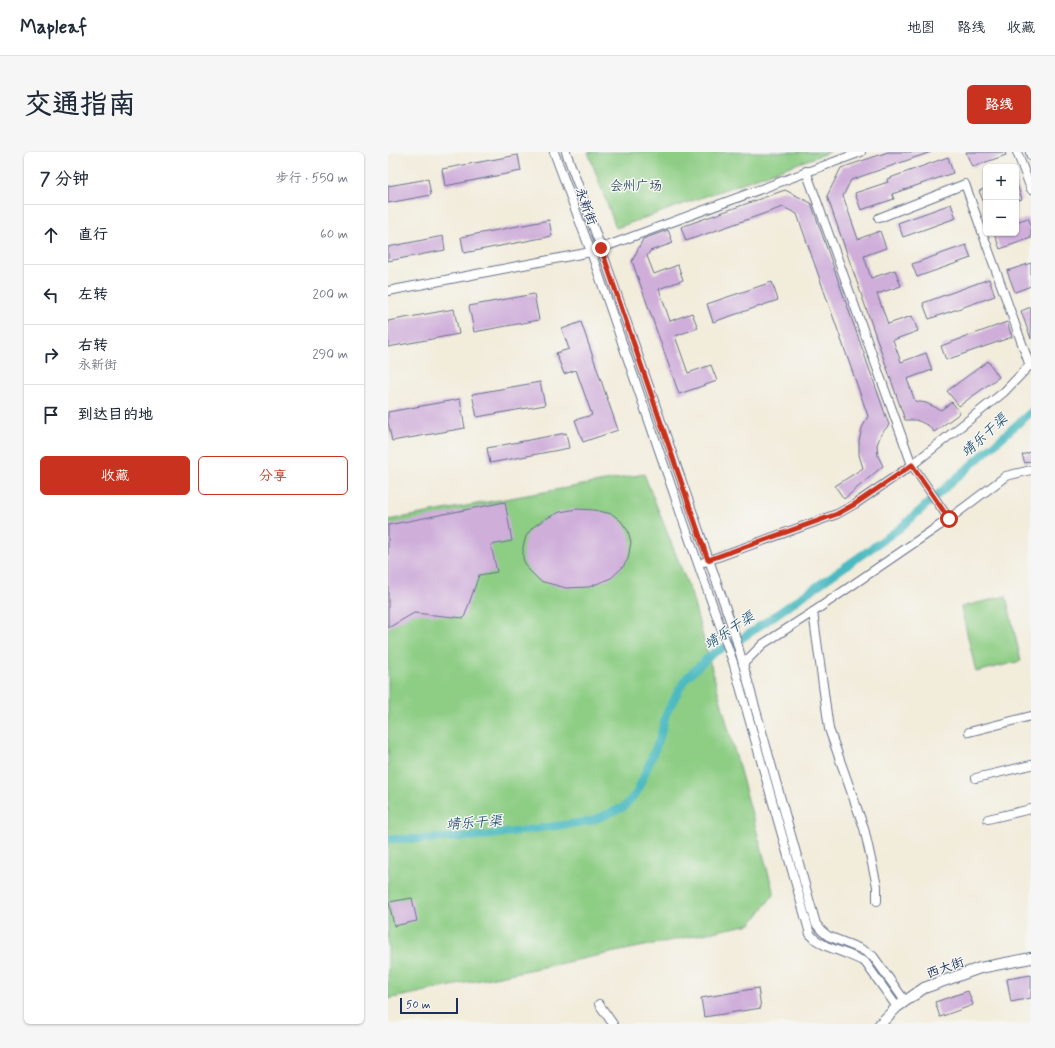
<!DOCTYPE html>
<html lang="zh">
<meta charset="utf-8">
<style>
:root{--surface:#fff;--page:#f6f6f7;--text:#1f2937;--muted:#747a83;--line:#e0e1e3;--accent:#c8321e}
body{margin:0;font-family:Mynerve,"LXGW WenKai TC",sans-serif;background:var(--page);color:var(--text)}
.controls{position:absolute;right:12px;top:12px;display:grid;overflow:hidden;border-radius:6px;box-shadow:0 1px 3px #0004}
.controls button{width:36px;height:36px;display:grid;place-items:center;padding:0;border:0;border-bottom:1px solid var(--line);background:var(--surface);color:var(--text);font:20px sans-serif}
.scale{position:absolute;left:12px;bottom:10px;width:58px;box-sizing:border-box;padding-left:4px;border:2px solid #1b2f5e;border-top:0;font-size:11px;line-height:14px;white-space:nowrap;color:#1b2f5e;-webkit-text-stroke:3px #f6f6f2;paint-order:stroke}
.stop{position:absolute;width:12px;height:12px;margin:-9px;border:3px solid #c8321e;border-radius:50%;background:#fff}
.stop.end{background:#c8321e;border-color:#fff;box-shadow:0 1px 4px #0008}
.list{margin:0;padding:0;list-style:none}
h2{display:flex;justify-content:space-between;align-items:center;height:52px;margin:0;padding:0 16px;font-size:17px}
h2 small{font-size:13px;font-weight:400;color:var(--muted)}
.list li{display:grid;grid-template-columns:26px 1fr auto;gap:12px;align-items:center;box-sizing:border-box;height:60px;padding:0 16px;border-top:1px solid var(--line)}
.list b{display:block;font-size:15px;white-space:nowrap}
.list p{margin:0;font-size:13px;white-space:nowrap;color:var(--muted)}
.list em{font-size:13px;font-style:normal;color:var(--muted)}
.actions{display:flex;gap:8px;padding:12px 16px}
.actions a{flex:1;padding:9px 0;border:1px solid var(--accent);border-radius:6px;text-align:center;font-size:14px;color:var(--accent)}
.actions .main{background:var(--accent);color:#fff}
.icon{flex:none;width:22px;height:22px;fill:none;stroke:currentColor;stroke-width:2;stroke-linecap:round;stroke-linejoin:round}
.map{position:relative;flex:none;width:643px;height:872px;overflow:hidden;border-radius:6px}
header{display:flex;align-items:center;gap:24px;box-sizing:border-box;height:56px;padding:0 20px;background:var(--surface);border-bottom:1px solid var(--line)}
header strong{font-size:19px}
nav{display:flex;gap:22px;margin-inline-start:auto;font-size:14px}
.intro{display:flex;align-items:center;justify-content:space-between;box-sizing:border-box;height:96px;padding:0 24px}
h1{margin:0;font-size:28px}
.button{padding:10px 18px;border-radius:6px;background:var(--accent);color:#fff;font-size:14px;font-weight:700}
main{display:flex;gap:24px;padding:0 24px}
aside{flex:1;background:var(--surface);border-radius:6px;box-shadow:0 1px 3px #0004}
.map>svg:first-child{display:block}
.green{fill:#8dcd84;stroke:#547e71}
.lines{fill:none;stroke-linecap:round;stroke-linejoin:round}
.canal{stroke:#4bbac1;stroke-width:8}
.building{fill:#cfaeda}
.minor-casing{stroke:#66718a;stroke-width:10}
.major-casing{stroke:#66718a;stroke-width:12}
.minor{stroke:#fff;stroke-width:8}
.major{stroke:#fff;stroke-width:10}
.route{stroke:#c8321e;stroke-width:5}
.labels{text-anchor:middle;stroke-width:3;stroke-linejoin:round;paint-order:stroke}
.park-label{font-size:13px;fill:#385668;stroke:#f6f6f2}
.street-label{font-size:13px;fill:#1b2f5e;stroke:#f6f6f2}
.water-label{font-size:14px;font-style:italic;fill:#29597c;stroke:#f6f6f2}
</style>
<header>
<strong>Mapleaf</strong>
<nav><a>地图</a><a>路线</a><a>收藏</a></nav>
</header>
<div class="intro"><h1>交通指南</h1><a class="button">路线</a></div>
<main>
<aside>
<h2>7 分钟<small>步行 · 550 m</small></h2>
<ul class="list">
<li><svg class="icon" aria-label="ahead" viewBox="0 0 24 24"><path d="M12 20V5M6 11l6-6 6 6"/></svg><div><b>直行</b></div><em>60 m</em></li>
<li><svg class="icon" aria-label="left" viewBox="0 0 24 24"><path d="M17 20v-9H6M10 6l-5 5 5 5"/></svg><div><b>左转</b></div><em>200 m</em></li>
<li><svg class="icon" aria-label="right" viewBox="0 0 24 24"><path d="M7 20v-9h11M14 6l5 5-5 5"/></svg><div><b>右转</b><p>永新街</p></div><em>290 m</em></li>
<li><svg class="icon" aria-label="arrive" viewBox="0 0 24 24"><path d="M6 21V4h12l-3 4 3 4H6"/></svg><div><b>到达目的地</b></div></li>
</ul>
<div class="actions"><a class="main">收藏</a><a>分享</a></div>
</aside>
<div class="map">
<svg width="643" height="872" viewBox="0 0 643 872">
<rect width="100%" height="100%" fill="#f6f6f2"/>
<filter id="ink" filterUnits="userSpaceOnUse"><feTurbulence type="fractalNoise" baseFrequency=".025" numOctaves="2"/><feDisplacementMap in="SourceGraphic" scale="8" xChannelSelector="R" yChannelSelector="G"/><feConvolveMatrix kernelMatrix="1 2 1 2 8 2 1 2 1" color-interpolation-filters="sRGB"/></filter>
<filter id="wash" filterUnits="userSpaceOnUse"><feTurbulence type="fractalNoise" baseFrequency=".012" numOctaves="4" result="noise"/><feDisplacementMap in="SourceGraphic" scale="16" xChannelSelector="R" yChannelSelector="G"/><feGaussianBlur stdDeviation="0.9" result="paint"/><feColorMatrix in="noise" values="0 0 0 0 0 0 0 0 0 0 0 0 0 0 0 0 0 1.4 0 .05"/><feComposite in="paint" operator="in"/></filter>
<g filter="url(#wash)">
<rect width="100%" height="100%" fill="#f2ecdb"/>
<!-- green -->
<g class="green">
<polygon points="200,0 442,0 228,76"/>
<polygon points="256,322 303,441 386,742 363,772 0,847 0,368"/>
<polygon points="618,444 633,509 588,520 573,455"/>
</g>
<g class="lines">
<!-- canal -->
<polyline class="canal" points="0,687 34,687 96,684 203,669 236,655 249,640 272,586 278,562 297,527 325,501 353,487 511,377 643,260"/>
</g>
<g id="blocks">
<!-- building -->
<g class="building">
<polygon points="500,0 543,0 463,28 455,44 470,87 492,79 498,96 476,104 483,126 507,118 513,134 489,142 500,172 524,164 530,179 505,188 513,210 538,201 544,218 519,227 527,249 538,251 553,258 564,250 572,261 546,280 541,274 533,270 528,268 517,268 439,44 453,16"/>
<polygon points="578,0 617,0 618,3 584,15"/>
<polygon points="130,3 133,19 57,34 54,17"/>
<polygon points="560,5 565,21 504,42 506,47 473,58 467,41 500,30 499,27"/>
<polygon points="40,27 43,43 0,51 0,34"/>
<polygon points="628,29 634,47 628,49"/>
<polygon points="598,36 598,56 591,39"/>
<polygon points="397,38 423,51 501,273 493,282 489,293 490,304 495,314 456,347 447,334 475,316 471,303 471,289 474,276 480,264 409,62 395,55 298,89 293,75"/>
<polygon points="563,52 568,66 515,85 510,71"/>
<polygon points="640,66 643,73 643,86 612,97 606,81 628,81 628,70"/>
<polygon points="161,68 164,84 76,101 73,85"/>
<polygon points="280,78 285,91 262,99 259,104 266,122 290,113 295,128 271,137 282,169 304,161 310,176 287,184 300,221 323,213 329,229 291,242 244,109 255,87"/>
<polygon points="55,84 57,98 0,109 0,95"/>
<polygon points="578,93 583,106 529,125 524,112"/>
<polygon points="643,111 643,134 627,140 619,119"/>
<polygon points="601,127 607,144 541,167 535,151"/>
<polygon points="384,130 390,148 325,170 319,152"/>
<polygon points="146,142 151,168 86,180 81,154"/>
<polygon points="643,155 643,187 633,159"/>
<polygon points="66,157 71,182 0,195 0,169"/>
<polygon points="193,170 230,278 195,290 187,268 204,263 188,218 176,222 168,201 181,197 174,177"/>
<polygon points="619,170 624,185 558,208 553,194"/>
<polygon points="600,209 611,225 571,254 559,239"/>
<polygon points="152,230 157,253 89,265 84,242"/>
<polygon points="72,247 77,276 4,289 0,270 0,260"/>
<polygon points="178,281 181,296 102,311 99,296"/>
<polygon points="643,300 643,309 637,311 634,303"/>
<polygon points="117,350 124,389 103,393 109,420 91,423 76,466 26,461 0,476 0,373"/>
<polygon points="189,357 207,358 215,360 224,362 233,369 240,379 243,390 240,407 234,416 223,426 201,435 178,436 152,429 140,417 135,407 135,395 138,384 145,375 157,367 172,360"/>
<polygon points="24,746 29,769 6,774 1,750"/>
<polygon points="643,823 643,846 623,850 619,827"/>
<polygon points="370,836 373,856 316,865 313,846"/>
<polygon points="580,839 585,853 552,865 547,850"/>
</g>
</g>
</g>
<g filter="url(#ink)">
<use href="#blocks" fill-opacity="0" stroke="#66718a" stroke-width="1"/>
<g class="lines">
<defs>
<g id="minor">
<polyline points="166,0 203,100 310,412 345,510 422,782 428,788 438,794 459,802 477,810 509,855"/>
<polyline points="178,0 213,96 346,480 428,772 434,779 440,784 473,797 485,804 517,849"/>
<polyline points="629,0 643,37"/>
<polyline points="642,0 643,4"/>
<polyline points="418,19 524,313 561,367"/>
<polyline points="491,66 577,32 642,214"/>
<polyline points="0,139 203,100 473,0"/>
<polyline points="316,410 449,362 467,352 524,313 616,240 643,212"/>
<polyline points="425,460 441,577 476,676 489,734 489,749"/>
<polyline points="355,512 375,492 425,460 561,367 618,324 643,318"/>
<polyline points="581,580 643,564"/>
<polyline points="588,626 643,613"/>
<polyline points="600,667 643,657"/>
<polyline points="211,852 225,872"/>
</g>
<polyline id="major" points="492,872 509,855 536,836 592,816 643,806"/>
</defs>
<!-- minor casing -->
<use href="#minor" class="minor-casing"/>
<!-- major casing -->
<use href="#major" class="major-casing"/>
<!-- minor -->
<use href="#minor" class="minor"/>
<!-- major -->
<use href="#major" class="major"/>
</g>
</g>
<g class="lines" filter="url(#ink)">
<!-- route -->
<polyline class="route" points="213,96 320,408 449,362 467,352 524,313 561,367"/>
</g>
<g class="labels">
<!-- park labels -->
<g class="park-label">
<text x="248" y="38">会州广场</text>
</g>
<!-- street labels -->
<g class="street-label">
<text transform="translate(199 54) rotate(70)" y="5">永新街</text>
<text transform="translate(557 815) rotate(-19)" y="5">西大街</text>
</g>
<!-- water labels -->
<g class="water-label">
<text transform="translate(596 283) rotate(-42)" y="5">靖乐干渠</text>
<text transform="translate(341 478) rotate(-33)" y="5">靖乐干渠</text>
<text transform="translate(86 670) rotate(-4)" y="5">靖乐干渠</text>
</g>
</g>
</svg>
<div class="controls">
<button>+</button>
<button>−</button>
</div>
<div class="scale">50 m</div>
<div class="stop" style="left:561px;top:367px"></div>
<div class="stop end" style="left:213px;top:96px"></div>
</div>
</main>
